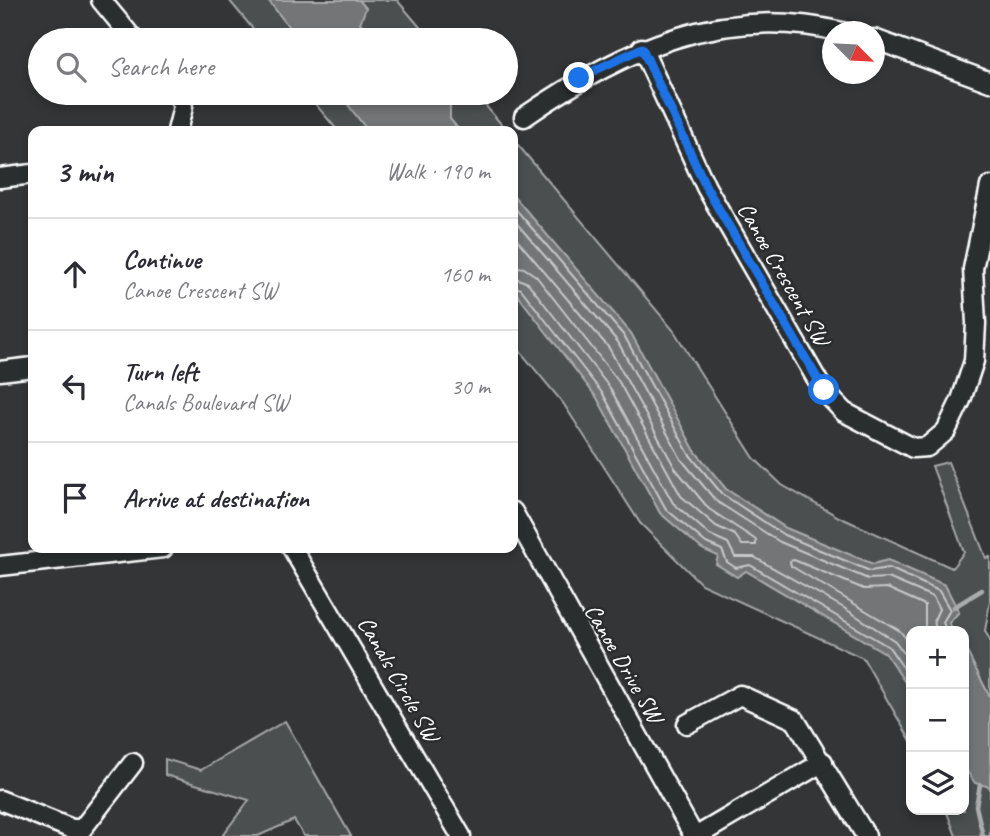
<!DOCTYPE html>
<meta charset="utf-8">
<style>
:root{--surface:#fff;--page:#f2f2f3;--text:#2b2b33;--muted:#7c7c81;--line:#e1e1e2}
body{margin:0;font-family:Caveat,sans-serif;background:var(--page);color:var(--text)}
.controls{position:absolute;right:21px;bottom:21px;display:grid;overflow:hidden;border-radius:14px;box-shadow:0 4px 10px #0003}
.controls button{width:63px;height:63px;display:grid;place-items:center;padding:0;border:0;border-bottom:2px solid var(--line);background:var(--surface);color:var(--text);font:35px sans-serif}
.compass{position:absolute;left:822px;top:21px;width:63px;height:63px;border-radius:50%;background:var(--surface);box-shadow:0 4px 10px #0003;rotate:114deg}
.stop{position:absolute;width:21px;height:21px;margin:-16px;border:5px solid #1a73e8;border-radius:50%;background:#fff}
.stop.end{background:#1a73e8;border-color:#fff;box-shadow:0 2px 7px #0008}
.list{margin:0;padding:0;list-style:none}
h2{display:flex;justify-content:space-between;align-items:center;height:91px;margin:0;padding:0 28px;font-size:30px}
h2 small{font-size:23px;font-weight:400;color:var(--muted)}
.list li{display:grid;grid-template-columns:46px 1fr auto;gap:21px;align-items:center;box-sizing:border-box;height:112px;padding:0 28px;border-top:2px solid var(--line)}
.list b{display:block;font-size:26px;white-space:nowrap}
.list p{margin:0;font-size:23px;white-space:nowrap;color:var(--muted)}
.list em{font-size:23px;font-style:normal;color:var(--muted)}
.icon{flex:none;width:38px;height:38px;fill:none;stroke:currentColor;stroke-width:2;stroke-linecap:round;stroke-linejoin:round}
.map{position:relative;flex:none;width:990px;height:836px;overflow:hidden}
.search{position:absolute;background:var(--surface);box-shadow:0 4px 10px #0003;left:28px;top:28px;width:490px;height:77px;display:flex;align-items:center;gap:18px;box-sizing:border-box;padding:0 24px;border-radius:38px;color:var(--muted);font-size:26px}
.panel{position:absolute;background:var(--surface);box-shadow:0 4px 10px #0003;left:28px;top:126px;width:490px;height:427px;border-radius:14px}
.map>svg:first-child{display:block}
.green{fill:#4c4f50;stroke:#a6a7a8;stroke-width:2}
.water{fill:#737576;stroke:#abacad;stroke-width:2}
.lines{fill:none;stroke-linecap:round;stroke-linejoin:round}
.shore{stroke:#c7c8c8;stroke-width:2}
.stream{stroke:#abacad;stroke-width:4.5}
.minor-casing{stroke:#fff;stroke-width:23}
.minor{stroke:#2a2d2e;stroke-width:18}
.route{stroke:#1a73e8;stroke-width:9}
.labels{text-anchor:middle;stroke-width:5;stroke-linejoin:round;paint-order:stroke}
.street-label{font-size:24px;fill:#fff;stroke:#2a2d2e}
</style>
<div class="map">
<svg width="990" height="836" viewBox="0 0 990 836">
<rect width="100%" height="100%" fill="#333536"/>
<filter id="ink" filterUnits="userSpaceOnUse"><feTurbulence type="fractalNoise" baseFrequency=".0143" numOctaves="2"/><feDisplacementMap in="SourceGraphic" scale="14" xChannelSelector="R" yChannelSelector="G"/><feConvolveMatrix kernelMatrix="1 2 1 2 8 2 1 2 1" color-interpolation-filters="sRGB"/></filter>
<g filter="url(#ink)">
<!-- green -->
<g class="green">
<polygon points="229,0 397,0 431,40 262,40"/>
<polygon points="306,93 475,93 507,131 338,131"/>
<polygon points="513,139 674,331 754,458 782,485 839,517 952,568 964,552 932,466 948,462 986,558 990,557 990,601 985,631 990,640 990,836 956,836 946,810 964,810 964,631 911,631 911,741 863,658 701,584 640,523 563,403 513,343"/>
<polygon points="285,721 351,836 304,836 294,820 258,836 222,836 249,800 165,775 165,759 201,770"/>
</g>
<!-- water -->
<g class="water">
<polygon points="268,0 359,0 366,8 360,23 381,40 299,40"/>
<polygon points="339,93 421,93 424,96 438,93 450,101 450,119 460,131 368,131"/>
<polygon points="513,195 631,333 695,451 726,489 786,528 873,564 888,560 945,585 959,612 949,623 954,631 911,631 911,691 885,653 746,571 737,577 716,564 718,556 702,549 660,513 597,398 513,289"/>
<polygon points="964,646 990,697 990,787 975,783 964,767"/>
</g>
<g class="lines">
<!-- shore -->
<g class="shore">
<polyline points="513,206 625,337 689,454 722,494 784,535 870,571 889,568 939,591 950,610 943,622 946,631"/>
<polyline points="513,219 618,342 681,459 716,501 780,542 868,579 888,578 933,597 939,609 934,620 936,631"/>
<polyline points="513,235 609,348 675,468 709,509 756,540 756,545 742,545 735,535 716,526 681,496 619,382 536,276 524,268 513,266"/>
<polyline points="513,277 528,283 610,388 673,503 710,535 728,543 735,557 754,557 844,608 895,641 911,663"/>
<polyline points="513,286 521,289 603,394 666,509 706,543 722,550 727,562 736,568 750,565 889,647 911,679"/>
<polyline points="911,645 900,631 791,566 790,561 794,560 864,589 887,588 925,605 925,631"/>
</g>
<!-- stream -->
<g class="stream">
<polyline points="954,607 982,590"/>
<polyline points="980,785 976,806 983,836"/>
</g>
<defs>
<g id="minor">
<polyline points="101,0 134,40"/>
<polyline points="874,39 990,82"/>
<polyline points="642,48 706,187 823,390 844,412 913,448 927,447 946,431 961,400 974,361 976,323 973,269 990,186"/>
<path d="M524,117C621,50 721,3 842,32"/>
<polyline points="177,131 183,107 178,93"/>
<polyline points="0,178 33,174"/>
<polyline points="0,371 33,367"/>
<polyline points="513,512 694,836"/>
<polyline points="292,548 461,836"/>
<polyline points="0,566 163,548"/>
<polyline points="687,724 740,695 795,720 866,836"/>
<polyline points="0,800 72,829 82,829 133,763"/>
<polyline points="697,836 823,762"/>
</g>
</defs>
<!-- minor casing -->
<use href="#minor" class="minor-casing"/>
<!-- minor -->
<use href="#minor" class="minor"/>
</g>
</g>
<g class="lines" filter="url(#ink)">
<!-- route -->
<polyline class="route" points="579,78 642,48 706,187 824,390"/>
</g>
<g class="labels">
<!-- street labels -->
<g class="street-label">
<text transform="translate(784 274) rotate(60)" y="8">Canoe Crescent SW</text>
<text transform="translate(624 663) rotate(60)" y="8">Canoe Drive SW</text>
<text transform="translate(399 679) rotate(60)" y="8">Canals Circle SW</text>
</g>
</g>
</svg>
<div class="controls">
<button>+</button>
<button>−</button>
<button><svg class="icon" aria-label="layers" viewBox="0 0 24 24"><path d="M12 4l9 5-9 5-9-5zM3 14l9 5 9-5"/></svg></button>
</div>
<svg class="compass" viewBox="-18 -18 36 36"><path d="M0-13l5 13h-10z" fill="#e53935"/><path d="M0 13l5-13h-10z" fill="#7c7c81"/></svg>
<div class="stop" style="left:824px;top:390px"></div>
<div class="stop end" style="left:579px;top:78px"></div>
<div class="search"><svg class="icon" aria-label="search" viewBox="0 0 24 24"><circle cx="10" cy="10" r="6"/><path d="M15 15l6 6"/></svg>Search here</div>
<section class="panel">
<h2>3 min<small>Walk · 190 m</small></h2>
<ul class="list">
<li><svg class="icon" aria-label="ahead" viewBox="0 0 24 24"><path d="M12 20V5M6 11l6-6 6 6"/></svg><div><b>Continue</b><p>Canoe Crescent SW</p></div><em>160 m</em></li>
<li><svg class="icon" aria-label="left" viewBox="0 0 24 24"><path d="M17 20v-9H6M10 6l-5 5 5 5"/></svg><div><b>Turn left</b><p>Canals Boulevard SW</p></div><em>30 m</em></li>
<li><svg class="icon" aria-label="arrive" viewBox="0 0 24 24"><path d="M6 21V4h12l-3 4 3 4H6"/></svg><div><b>Arrive at destination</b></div></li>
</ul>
</section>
</div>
